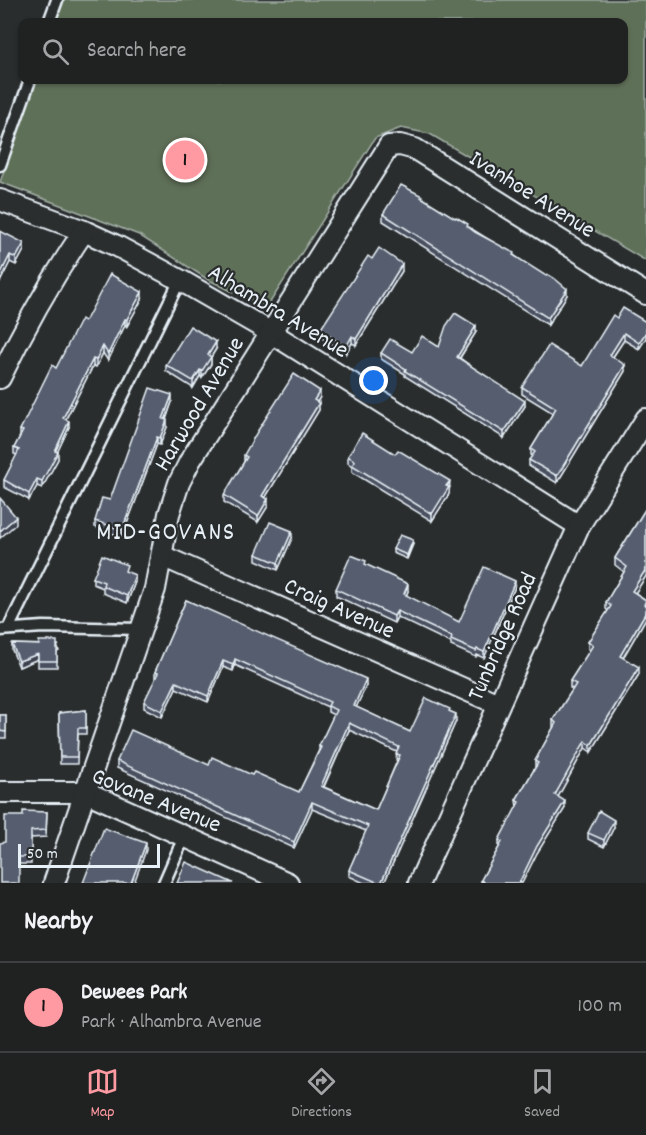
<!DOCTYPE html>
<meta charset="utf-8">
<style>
:root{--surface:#202222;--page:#282a2a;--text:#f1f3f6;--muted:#a2a4a5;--line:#3d3f40;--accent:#ff9aa2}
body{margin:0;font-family:Dekko,sans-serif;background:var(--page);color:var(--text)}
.scale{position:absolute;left:18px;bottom:15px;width:142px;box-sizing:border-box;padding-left:6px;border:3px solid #e8f1f8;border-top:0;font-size:16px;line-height:21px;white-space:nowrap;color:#e8f1f8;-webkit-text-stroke:4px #2a2d2e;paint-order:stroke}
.you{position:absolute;left:374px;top:381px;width:21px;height:21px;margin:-15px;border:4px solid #fff;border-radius:50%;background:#1a73e8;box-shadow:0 0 0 9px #1a73e833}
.badge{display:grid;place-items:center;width:39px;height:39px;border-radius:50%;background:var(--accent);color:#111;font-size:20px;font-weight:700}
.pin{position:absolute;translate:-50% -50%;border:3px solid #fff;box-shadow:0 2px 6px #0006}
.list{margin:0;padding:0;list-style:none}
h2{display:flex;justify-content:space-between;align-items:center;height:78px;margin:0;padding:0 24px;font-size:26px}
h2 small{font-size:20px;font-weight:400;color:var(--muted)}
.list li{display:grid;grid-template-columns:39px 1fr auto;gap:18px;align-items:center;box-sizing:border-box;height:90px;padding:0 24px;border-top:2px solid var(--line)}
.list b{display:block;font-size:22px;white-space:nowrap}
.list p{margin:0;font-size:20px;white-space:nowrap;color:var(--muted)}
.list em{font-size:20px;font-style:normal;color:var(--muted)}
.icon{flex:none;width:33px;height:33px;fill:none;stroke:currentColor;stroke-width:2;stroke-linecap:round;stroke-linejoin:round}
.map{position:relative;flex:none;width:646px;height:883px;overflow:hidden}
.search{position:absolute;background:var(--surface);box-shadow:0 2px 4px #0004;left:18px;right:18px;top:18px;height:66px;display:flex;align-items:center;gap:15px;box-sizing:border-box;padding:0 21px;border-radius:12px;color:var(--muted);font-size:22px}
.sheet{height:168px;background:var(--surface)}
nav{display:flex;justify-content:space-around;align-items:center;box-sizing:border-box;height:84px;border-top:2px solid var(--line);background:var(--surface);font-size:16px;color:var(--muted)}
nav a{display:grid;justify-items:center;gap:3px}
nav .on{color:var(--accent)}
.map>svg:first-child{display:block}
.green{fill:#5f7059;stroke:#a4b0a8;stroke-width:1.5}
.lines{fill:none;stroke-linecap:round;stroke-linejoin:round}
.service-casing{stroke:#e8f1f8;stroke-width:15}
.minor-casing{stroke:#e8f1f8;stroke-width:24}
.service{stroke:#2a2d2e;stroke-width:10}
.minor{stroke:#2a2d2e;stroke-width:20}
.wall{fill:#4a505f;stroke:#e8f1f8;stroke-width:1.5;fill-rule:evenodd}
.shaded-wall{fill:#3c414d;stroke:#e8f1f8;stroke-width:1.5}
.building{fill:#565d6e;stroke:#e8f1f8;stroke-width:1.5;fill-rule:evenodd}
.labels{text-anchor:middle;stroke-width:4.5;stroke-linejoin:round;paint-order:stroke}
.street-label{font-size:24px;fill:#e8f1f8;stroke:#2a2d2e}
.neighbourhood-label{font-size:26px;letter-spacing:1.5px;fill:#e8f1f8;stroke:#2a2d2e}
</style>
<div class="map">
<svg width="646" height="883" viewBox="0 0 646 883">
<rect width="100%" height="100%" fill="#2a2d2e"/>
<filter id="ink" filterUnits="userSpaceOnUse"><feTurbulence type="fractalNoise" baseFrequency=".0167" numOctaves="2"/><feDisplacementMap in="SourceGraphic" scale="12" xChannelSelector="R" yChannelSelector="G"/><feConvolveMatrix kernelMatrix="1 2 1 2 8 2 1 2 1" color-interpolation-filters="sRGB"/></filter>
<g filter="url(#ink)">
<!-- green -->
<polygon class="green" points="64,0 646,0 646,261 430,134 401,128 375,138 269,304 265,308 207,279 139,235 0,182 36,80 624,80 624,22 56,22"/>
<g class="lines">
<defs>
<g id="service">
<polyline points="49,22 57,0"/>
<polyline points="0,165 30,80"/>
<polyline points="8,629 180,280"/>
<polyline points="0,630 43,627 141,629"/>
<polyline points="164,883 184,837"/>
</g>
<g id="minor">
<polyline points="0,200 84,231 117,246 180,280 270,332 579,526"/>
<path d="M0,378C25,326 52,278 84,231"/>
<polyline points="162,556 498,704"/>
<polyline points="0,792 86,792 288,883"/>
<polyline points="54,883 155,589 169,514 179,483 190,461 389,146 400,145 415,149 646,294"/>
<polyline points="419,883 579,526 646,419"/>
</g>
</defs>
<!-- service casing -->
<use href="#service" class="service-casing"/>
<!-- minor casing -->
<use href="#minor" class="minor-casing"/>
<!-- service -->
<use href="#service" class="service"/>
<!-- minor -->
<use href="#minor" class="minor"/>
</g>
<!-- wall -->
<g class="wall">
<polygon points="422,198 514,255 567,295 548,325 383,221 383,214"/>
<polygon points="0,231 24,250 16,265 10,262 0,282"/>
<polygon points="372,259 402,271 356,345 352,343 346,353 320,337 320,330"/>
<polygon points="142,299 127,326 125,325 108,361 103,353 96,367 93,366 66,419 69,427 57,452 58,459 42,488 37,486 29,500 4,487 4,480 17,455 14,454 14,448 20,436 20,430 84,321"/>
<polygon points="617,318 646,322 646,338 639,349 624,340 613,357 625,371 557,483 529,466 529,460 532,456 531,455 531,449 553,413 522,394 522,387 582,366"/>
<polygon points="476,332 460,358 525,406 504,438 405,376 405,374 381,359 381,353 412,352 439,347"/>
<polygon points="216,349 211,357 211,364 202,378 200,376 193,388 166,371 166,365"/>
<polygon points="320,397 317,402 319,410 265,498 268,506 258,522 224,502 224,495 244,462 244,455"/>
<polygon points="172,402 166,420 167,427 160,445 157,444 122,537 95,527 95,521 110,500"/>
<polygon points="348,456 450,487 449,489 449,494 432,521 352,472 352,466 348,463"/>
<polygon points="646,508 646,576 635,593 646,600 646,618 623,658 639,674 591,752 585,748 558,797 565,808 537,853 522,883 481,883 481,880 499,847 499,840 517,807 516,800 535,768 535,761 553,728 553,720 573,689 570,688 570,681 590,650 588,649 588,642 608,611 606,609 606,602 624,572 615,565 615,558"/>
<polygon points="292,538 278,570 256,560 256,554"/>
<polygon points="413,544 407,559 393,553 393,549"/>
<polygon points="366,565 408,591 406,596 459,622 515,587 484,658 477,655 476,657 451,646 451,643 397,617 394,623 336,596 336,589"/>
<polygon points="127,572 135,582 127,603 103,593 103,588 93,584 93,578"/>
<path d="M186,600L366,686L356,707L410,732L450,712L456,721L384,883H364L349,876V870L366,831L312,809L294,848L117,768V761L209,765L252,775L299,792L319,750V746L334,715L328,712V707L235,665L233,671L223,667L208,702L176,688L162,717L144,708V702L156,679L155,678V672ZM349,730L397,752L396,760L397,761L376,810L324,787Z"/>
<polygon points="12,644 57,645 59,651 57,652 57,667 38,667 38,659 19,667 12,650"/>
<polygon points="86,710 86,734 78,734 77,764 60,764 59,713"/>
<rect x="0" y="715" width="6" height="23"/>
<polygon points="47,812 46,837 31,838 31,864 19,864 5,842 23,816"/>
<polygon points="614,827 604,847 588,839 588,833"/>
</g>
<!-- shaded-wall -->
<g class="shaded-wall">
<polygon points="24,243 24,250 16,265 16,258"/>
<polygon points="10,255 10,262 0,282 0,275"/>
<polygon points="402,264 402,271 356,345 356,339"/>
<polygon points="567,289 567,295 548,325 548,318"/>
<polygon points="142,292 142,299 127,326 127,319"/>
<polygon points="125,319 125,325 108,361 108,354"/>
<polygon points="476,326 476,332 457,362 457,357"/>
<polygon points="646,332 646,338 639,349 639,343"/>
<polygon points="624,333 624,340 610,361 610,355"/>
<polygon points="352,336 352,343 346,353 346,347"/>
<polygon points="216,342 216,349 211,357 211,364 202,378 202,371 208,355"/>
<polygon points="103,346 103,353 96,367 96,360"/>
<polygon points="93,359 93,366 63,424 63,418"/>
<polygon points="625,365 625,371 557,483 557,476"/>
<polygon points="200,370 200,376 193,388 193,381"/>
<polygon points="320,391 320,397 314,407 314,400"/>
<polygon points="172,395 172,402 163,426 163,419"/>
<polygon points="525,401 525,406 504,438 504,432"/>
<polygon points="319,403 319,410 262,503 262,496"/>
<polygon points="167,420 167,427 160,445 160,438"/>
<polygon points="69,421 69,427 57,453 58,452 58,459 42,488 42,481"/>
<polygon points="157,437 157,444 122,537 122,530"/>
<polygon points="37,479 37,486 29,500 29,494"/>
<polygon points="450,481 449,494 432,521 432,514"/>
<polygon points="268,499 268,506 258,522 258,516"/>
<polygon points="16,517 16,524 0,538 0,531"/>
<polygon points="292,531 292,538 278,570 278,563"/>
<polygon points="413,540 413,544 407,559 407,555"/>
<polygon points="646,569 646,576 632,598 632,591"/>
<polygon points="135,575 135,582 127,603 127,596"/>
<polygon points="515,581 515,587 484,658 484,652"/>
<polygon points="408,584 408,591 404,601 404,594"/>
<polygon points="397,611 397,617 394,623 394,616"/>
<polygon points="646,612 646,618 620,663 620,656"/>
<polygon points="38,654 38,659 19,667 19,661"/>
<polygon points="235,659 235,665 233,671 233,665"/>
<polygon points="223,661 223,667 208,702 208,696"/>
<polygon points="639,667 639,674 591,752 591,745"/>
<polygon points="366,679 366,686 354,712 354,706"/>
<polygon points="176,682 176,688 162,717 162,711"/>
<polygon points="456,714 456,721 384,883 381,883"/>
<polygon points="349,723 349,730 321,792 321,786"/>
<polygon points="585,741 585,748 555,802 555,795"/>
<polygon points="565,801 565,808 537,853 522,883 519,883 537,846"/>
<polygon points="312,802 312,809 294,848 294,842"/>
<polygon points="614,820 614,827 604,847 604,840"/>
<polygon points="146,843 146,850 134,883 131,883"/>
</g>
<!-- building -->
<g class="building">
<polygon points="401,185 422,196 421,197 455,218 456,217 468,224 467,226 475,232 514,253 513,255 546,276 547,274 554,278 567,289 548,318 383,214"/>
<polygon points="0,231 24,243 16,258 10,255 0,275"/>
<polygon points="379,248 402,264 356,339 352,336 346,347 320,330 368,256 372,259"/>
<polygon points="110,274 142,292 127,319 125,319 108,354 103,346 96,360 93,359 63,418 69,421 55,451 58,452 42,481 37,479 29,494 4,480 19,450 14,448 23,431 20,430 52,365 56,368 81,319 84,321 87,318"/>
<polygon points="623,308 646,322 646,332 639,343 624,333 610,355 625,365 557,476 529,460 535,452 531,449 556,408 522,387 549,345 582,366 613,315 617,318"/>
<polygon points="455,313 476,326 457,357 525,401 504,432 405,371 406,369 381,353 390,339 412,352 422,336 439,347 446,326"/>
<polygon points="190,326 216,342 208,355 211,357 202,371 200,370 193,381 166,365"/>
<polygon points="294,374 320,391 314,400 319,403 262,496 268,499 258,516 224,495 247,457 244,455 257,432"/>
<polygon points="150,388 172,395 163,419 167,420 160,438 157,437 122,530 95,521 102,498 110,500"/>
<polygon points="362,433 395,454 398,450 450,481 446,486 449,487 432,514 352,465 355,461 348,456"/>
<polygon points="0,498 16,517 0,531"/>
<polygon points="646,508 646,569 632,591 646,600 644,605 646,606 646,612 620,656 639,667 591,745 585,741 555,795 565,801 537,846 519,883 483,883 484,882 481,880 502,842 499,840 519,802 516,800 538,763 535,761 556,723 553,720 576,684 570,681 593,645 588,642 611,606 606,602 627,567 615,558"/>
<polygon points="270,522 292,531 278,563 256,554"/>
<polygon points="400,535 413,540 407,555 393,549"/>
<polygon points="102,555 127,565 125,571 135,575 127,596 103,586 104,582 93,578"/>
<polygon points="351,555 366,561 365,564 408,584 404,594 459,622 484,567 515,581 484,652 477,649 476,651 451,640 452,637 397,611 394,616 336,589"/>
<path d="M186,600L366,679L354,706L410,732L426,698L450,709L449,711L456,714L381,883H379L349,870L368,826L312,802L294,842L117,761L131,730L209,765L212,757L252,775L254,772L299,792L321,747L319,746L336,710L328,706L330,702L235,659L233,665L223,661L208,696L176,682L162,711L144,702L158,673L155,672ZM349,723L399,747L396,754L400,755L376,810L321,786Z"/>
<polygon points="39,641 57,641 57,645 59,645 57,646 57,661 38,661 38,654 19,661 12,644 39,645"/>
<polygon points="86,710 86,728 78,728 77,757 60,757 59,713"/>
<polygon points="0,715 6,715 6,732 0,731"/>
<polygon points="23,811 47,812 46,830 31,831 31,857 19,857 19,883 0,883 0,843 5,842 5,816 23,816"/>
<polygon points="599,811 614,820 604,840 588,833"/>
<polygon points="104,828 146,843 131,883 83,883"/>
<polygon points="186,862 233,883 177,883"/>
</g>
</g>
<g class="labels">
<!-- street labels -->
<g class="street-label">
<text transform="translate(533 193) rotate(32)" y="8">Ivanhoe Avenue</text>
<text transform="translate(279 310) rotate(31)" y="8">Alhambra Avenue</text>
<text transform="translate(198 403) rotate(-59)" y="8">Harwood Avenue</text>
<text transform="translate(340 607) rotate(24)" y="8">Craig Avenue</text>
<text transform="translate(501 636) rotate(-66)" y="8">Tunbridge Road</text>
<text transform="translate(157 799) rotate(22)" y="8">Govane Avenue</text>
</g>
<!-- neighbourhood labels -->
<g class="neighbourhood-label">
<text x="166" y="539">MID-GOVANS</text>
</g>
</g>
</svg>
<div class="scale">50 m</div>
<div class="you"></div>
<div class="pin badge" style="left:185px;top:160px">1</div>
<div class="search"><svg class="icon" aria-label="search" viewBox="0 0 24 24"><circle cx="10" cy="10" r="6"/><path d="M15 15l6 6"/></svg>Search here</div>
</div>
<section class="sheet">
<h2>Nearby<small></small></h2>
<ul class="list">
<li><span class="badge">1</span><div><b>Dewees Park</b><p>Park · Alhambra Avenue</p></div><em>100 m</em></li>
</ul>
</section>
<nav>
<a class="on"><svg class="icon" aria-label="map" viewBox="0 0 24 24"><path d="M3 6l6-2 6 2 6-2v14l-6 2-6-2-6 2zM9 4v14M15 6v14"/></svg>Map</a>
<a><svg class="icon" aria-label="directions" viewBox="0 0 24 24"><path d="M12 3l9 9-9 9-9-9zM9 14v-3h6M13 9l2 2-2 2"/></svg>Directions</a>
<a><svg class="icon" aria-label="saved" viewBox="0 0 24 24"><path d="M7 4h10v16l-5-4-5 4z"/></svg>Saved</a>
</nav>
